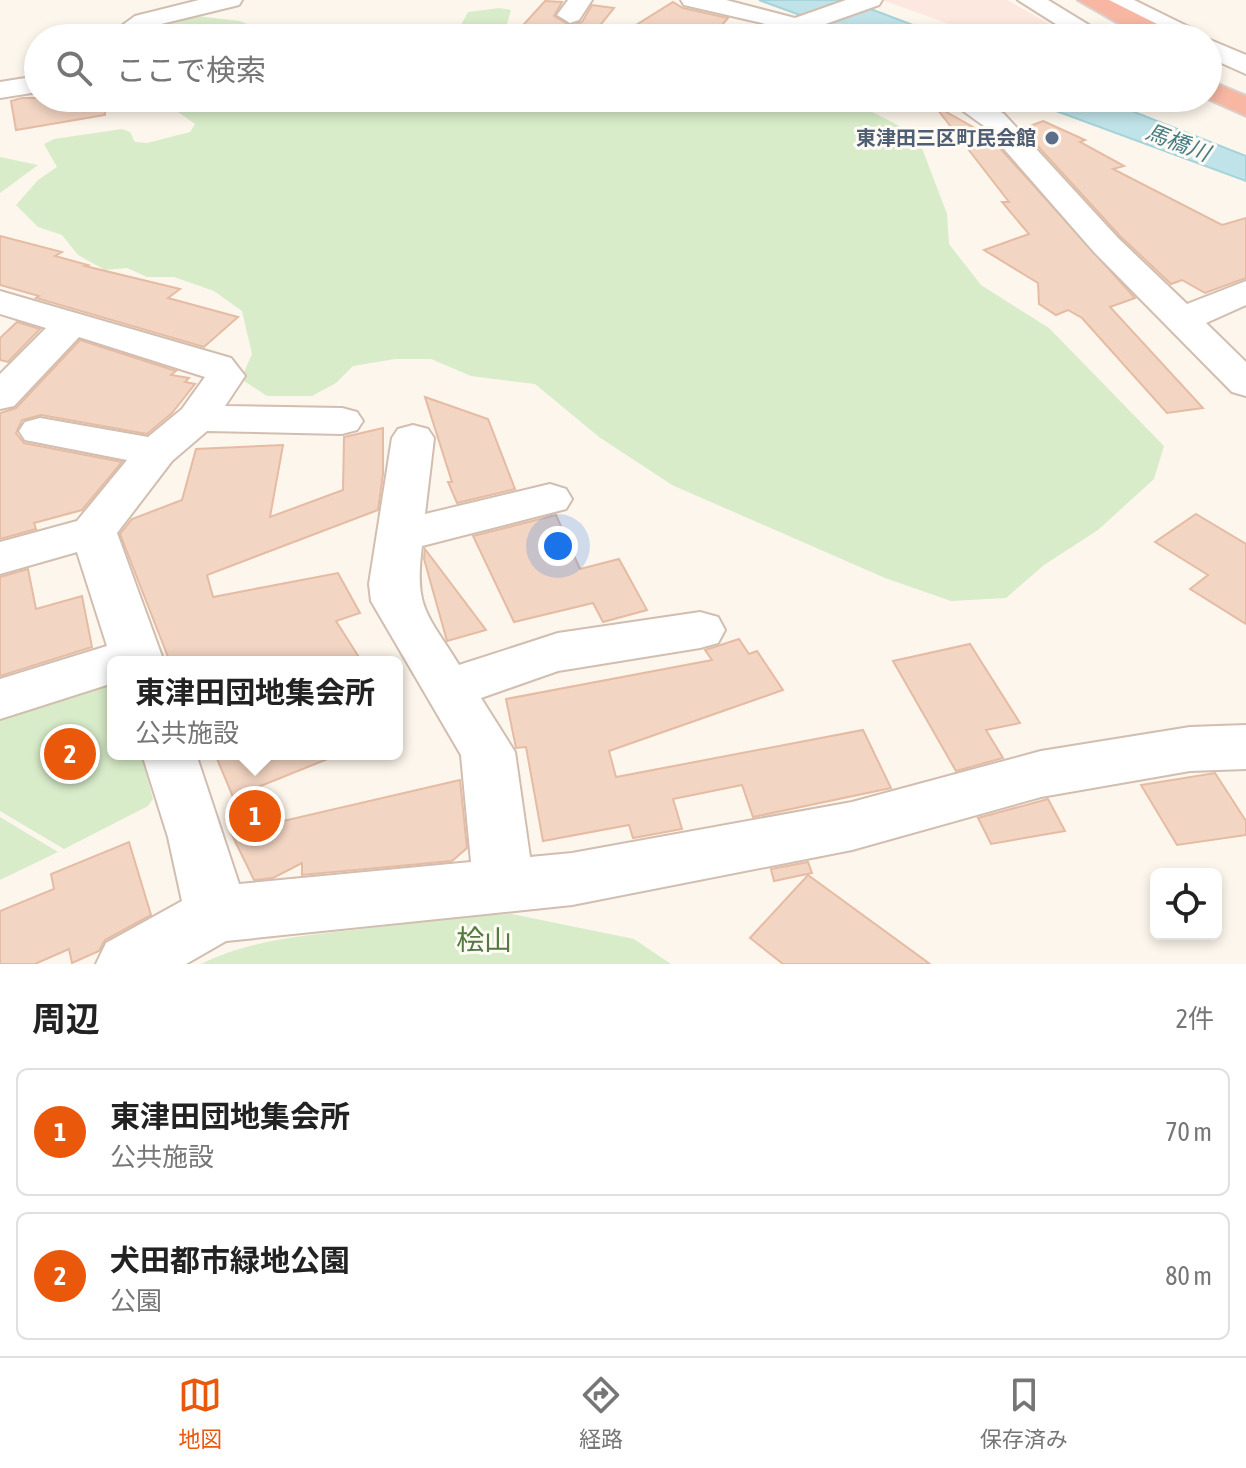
<!DOCTYPE html>
<html lang="ja">
<meta charset="utf-8">
<style>
:root{--surface:#fff;--page:#f6f6f6;--text:#222;--muted:#767676;--line:#e0e0e0;--accent:#ea580c}
body{margin:0;font-family:"Asap Condensed","Noto Sans JP",sans-serif;background:var(--page);color:var(--text)}
.controls{position:absolute;right:24px;bottom:24px;display:grid;overflow:hidden;border-radius:12px;box-shadow:0 4px 12px #0003}
.controls button{width:72px;height:72px;display:grid;place-items:center;padding:0;border:0;border-bottom:2px solid var(--line);background:var(--surface);color:var(--text);font:40px sans-serif}
.you{position:absolute;left:558px;top:546px;width:28px;height:28px;margin:-20px;border:6px solid #fff;border-radius:50%;background:#1a73e8;box-shadow:0 0 0 12px #1a73e833}
.badge{display:grid;place-items:center;width:52px;height:52px;border-radius:50%;background:var(--accent);color:#fff;font-size:26px;font-weight:700}
.pin{position:absolute;translate:-50% -50%;border:4px solid #fff;box-shadow:0 2px 8px #0006}
.popup{position:absolute;left:107px;top:656px;width:296px;height:104px;box-sizing:border-box;display:grid;place-content:center;border-radius:12px;background:var(--surface);filter:drop-shadow(0 2px 6px #0005);font-size:26px;white-space:nowrap;color:var(--muted)}
.popup b{font-size:30px;color:var(--text)}
.popup::after{content:'';position:absolute;left:50%;top:100%;margin-left:-16px;border:16px solid transparent;border-top-color:var(--surface)}
.list{margin:0;padding:0;list-style:none}
h2{display:flex;justify-content:space-between;align-items:center;height:104px;margin:0;padding:0 32px;font-size:34px}
h2 small{font-size:26px;font-weight:400;color:var(--muted)}
.list li{display:grid;grid-template-columns:52px 1fr auto;gap:24px;align-items:center;box-sizing:border-box;height:128px;margin:0 16px 16px;padding:0 16px;border:2px solid var(--line);border-radius:12px}
.list b{display:block;font-size:30px;white-space:nowrap}
.list p{margin:0;font-size:26px;white-space:nowrap;color:var(--muted)}
.list em{font-size:26px;font-style:normal;color:var(--muted)}
.icon{flex:none;width:44px;height:44px;fill:none;stroke:currentColor;stroke-width:2;stroke-linecap:round;stroke-linejoin:round}
.map{position:relative;flex:none;width:1246px;height:964px;overflow:hidden}
.search{position:absolute;background:var(--surface);box-shadow:0 4px 12px #0003;left:24px;right:24px;top:24px;height:88px;display:flex;align-items:center;gap:20px;box-sizing:border-box;padding:0 28px;border-radius:44px;color:var(--muted);font-size:30px}
.sheet{height:392px;background:var(--surface)}
nav{display:flex;justify-content:space-around;align-items:center;box-sizing:border-box;height:112px;border-top:2px solid var(--line);background:var(--surface);font-size:22px;color:var(--muted)}
nav a{display:grid;justify-items:center;gap:4px}
nav .on{color:var(--accent)}
.map>svg:first-child{display:block}
.commercial{fill:#fde8e0}
.green{fill:#d8ecc9}
.water{fill:#bfe3e8;stroke:#a5d3da;stroke-width:2}
.building{fill:#f3d5c3;stroke:#e6bba3;stroke-width:2}
.lines{fill:none;stroke-linecap:round;stroke-linejoin:round}
.minor-casing{stroke:#d1beb0;stroke-width:4}
.highway-casing{stroke:#dad1cd;stroke-width:4}
.minor{fill:#fff;fill-rule:evenodd}
.highway{fill:#f7b7a3;fill-rule:evenodd}
.service-dot{fill:#5c6f8a;stroke:#fffaf3;stroke-width:3}
.labels{text-anchor:middle;stroke-width:6;stroke-linejoin:round;paint-order:stroke}
.far-service-label{font-size:20px;font-weight:bold;fill:#4e5e75;stroke:#fffaf3;text-anchor:end}
.far-water-label{font-size:22px;font-style:italic;fill:#437c86;stroke:#fffaf3}
.near-park-label{font-size:28px;fill:#537a41;stroke:#fffaf3}
</style>
<div class="map">
<svg width="1246" height="964" viewBox="0 0 1246 964">
<rect width="100%" height="100%" fill="#fdf6ec"/>
<!-- commercial -->
<polygon class="commercial" points="882,0 1007,0 1074,38 988,38"/>
<!-- green -->
<g class="green">
<polygon points="499,8 511,10 505,31 517,38 399,38 461,25 468,12"/>
<polygon points="188,15 240,21 254,27 374,38 129,38 141,26"/>
<polygon points="158,98 852,98 853,102 917,135 947,214 949,244 981,285 1049,328 1164,446 1154,479 1098,530 1044,565 1006,598 951,601 885,578 672,485 599,437 535,384 471,376 431,359 395,359 353,366 336,383 312,396 267,396 241,379 252,354 242,311 214,291 174,277 147,277 127,268 105,270 78,255 62,235 38,227 16,205 38,180 57,167 44,144 54,139 122,129 130,132 135,142 147,143 190,132 195,124"/>
<polygon points="0,157 38,165 0,193"/>
<polygon points="113,681 113,754 141,754 153,799 148,806 64,849 0,811 0,710"/>
<polygon points="0,817 58,852 0,880"/>
<path d="M512,914L634,939L671,964H201C253,938 313,935 370,928C418,923 464,916 512,914Z"/>
</g>
<!-- water -->
<g class="water">
<polygon points="759,0 847,0 947,38 863,38"/>
<polygon points="1021,98 1099,98 1246,156 1246,181"/>
</g>
<!-- building -->
<g class="building">
<polygon points="545,1 562,2 554,16 571,26 582,22 592,5 614,8 590,38 516,33"/>
<polygon points="673,2 683,8 728,18 711,38 633,27"/>
<polygon points="22,98 104,98 105,115 16,130 11,101"/>
<polygon points="934,105 989,136 1135,298 1110,307 1203,408 1167,413 1082,318 1068,310 1056,315 1039,304 1038,283 984,250 1029,234 1002,202 1009,202"/>
<polygon points="1043,121 1085,140 1080,142 1124,166 1113,169 1222,225 1246,218 1246,278 1205,293 1182,280 1171,284 1120,236 1022,129"/>
<polygon points="0,236 62,252 55,256 88,265 85,266 180,289 168,298 238,317 204,347 36,298 39,296 0,285"/>
<polygon points="17,322 40,329 8,362 0,360 0,338"/>
<polygon points="80,340 176,371 171,375 189,378 185,382 195,384 172,413 147,434 41,415 22,420 16,433 24,443 122,462 82,510 34,523 36,529 0,539 0,413 16,408"/>
<polygon points="425,397 488,419 515,489 457,503 448,482 452,482"/>
<polygon points="383,428 383,474 378,510 207,575 213,597 338,573 360,613 336,621 362,662 170,662 120,534 132,519 182,500 196,449 283,445 270,517 343,490 344,437"/>
<polygon points="1196,514 1246,544 1246,624 1190,589 1208,575 1155,542"/>
<polygon points="556,515 580,569 619,559 647,610 603,622 593,603 514,622 473,536"/>
<polygon points="425,549 486,630 447,641 424,559"/>
<polygon points="28,569 36,609 82,596 92,647 0,676 0,577"/>
<polygon points="739,639 749,654 757,651 783,690 609,751 616,777 863,730 891,788 753,817 742,785 673,799 682,829 633,838 629,825 543,841 526,747 516,748 506,699 712,660 705,650"/>
<polygon points="970,644 1020,723 986,730 1003,758 956,771 893,661"/>
<polygon points="215,754 335,754 335,756 233,797"/>
<polygon points="1215,773 1246,821 1246,835 1177,845 1141,785"/>
<polygon points="460,780 467,848 452,861 302,875 302,863 273,878 254,880 231,833"/>
<polygon points="1048,799 1065,831 991,844 978,818"/>
<polygon points="129,842 151,915 105,940 99,951 72,963 69,949 35,964 0,964 0,911 54,889 51,874"/>
<polygon points="808,862 812,873 774,881 771,869"/>
<polygon points="808,875 930,964 783,964 750,938"/>
</g>
<g class="lines">
<defs>
<g id="minor">
<polygon points="199,0 242,0 239,5 153,26 136,38 105,38 135,16"/>
<polygon points="568,0 592,0 579,20 570,23 557,15"/>
<polygon points="681,0 726,0 795,18 846,0 882,0 879,5 820,26 837,32 841,38 803,38 762,23 684,5"/>
<polygon points="1018,0 1048,0 1110,38 1078,38"/>
<polygon points="1103,0 1134,0 1199,32 1203,38 1170,38"/>
<polygon points="1208,39 1246,55 1246,74 1208,57"/>
<polygon points="38,76 38,92 0,98 0,82"/>
<polygon points="945,98 979,98 1004,114 1118,238 1187,304 1246,281 1246,305 1206,323 1246,362 1246,396 1232,392 1094,252 984,126"/>
<polygon points="0,291 231,358 245,376 225,406 342,408 357,412 363,421 357,430 342,434 207,431 172,461 117,533 164,662 113,662 113,683 0,719 0,679 107,646 77,552 0,574 0,542 77,521 127,460 25,440 19,431 25,422 40,418 148,437 182,409 205,377 79,337 14,406 0,409 0,374 46,328 0,314"/>
<path d="M413,425L428,429L434,438L425,514L550,484L566,489L572,499L566,509L422,546C414,609 427,613 459,665L558,633L700,612L718,617L725,630L718,643L700,648L558,671L481,698L515,752L530,857L572,853L852,802L1041,751L1190,727L1246,725V769L1190,771L1041,797L852,850L572,905L226,941L186,964H96L106,943L182,901L168,837L142,754H196L239,884L471,862L461,755L371,601L369,584L392,438L398,429Z"/>
</g>
<g id="highway">
<polygon points="1078,0 1109,0 1173,32 1177,38 1144,38"/>
<polygon points="1208,80 1246,96 1246,116 1206,98"/>
</g>
</defs>
<!-- minor casing -->
<use href="#minor" class="minor-casing"/>
<!-- highway casing -->
<use href="#highway" class="highway-casing"/>
<!-- minor -->
<use href="#minor" class="minor"/>
<!-- highway -->
<use href="#highway" class="highway"/>
</g>
<!-- markers -->
<circle class="service-dot" cx="1052" cy="138" r="8"/>
<g class="labels">
<!-- far-service labels -->
<g class="far-service-label">
<text x="1036" y="145">東津田三区町民会館</text>
</g>
<!-- far-water labels -->
<g class="far-water-label">
<text transform="translate(1178 142) rotate(21)" y="8">馬橋川</text>
</g>
<!-- near-park labels -->
<g class="near-park-label">
<text x="484" y="950">桧山</text>
</g>
</g>
</svg>
<div class="controls">
<button><svg class="icon" aria-label="locate" viewBox="0 0 24 24"><circle cx="12" cy="12" r="6"/><path d="M12 2v4M12 18v4M2 12h4M18 12h4"/></svg></button>
</div>
<div class="you"></div>
<div class="pin badge" style="left:255px;top:816px">1</div>
<div class="popup"><b>東津田団地集会所</b>公共施設</div>
<div class="pin badge" style="left:70px;top:754px">2</div>
<div class="search"><svg class="icon" aria-label="search" viewBox="0 0 24 24"><circle cx="10" cy="10" r="6"/><path d="M15 15l6 6"/></svg>ここで検索</div>
</div>
<section class="sheet">
<h2>周辺<small>2件</small></h2>
<ul class="list">
<li><span class="badge">1</span><div><b>東津田団地集会所</b><p>公共施設</p></div><em>70 m</em></li>
<li><span class="badge">2</span><div><b>犬田都市緑地公園</b><p>公園</p></div><em>80 m</em></li>
</ul>
</section>
<nav>
<a class="on"><svg class="icon" aria-label="map" viewBox="0 0 24 24"><path d="M3 6l6-2 6 2 6-2v14l-6 2-6-2-6 2zM9 4v14M15 6v14"/></svg>地図</a>
<a><svg class="icon" aria-label="directions" viewBox="0 0 24 24"><path d="M12 3l9 9-9 9-9-9zM9 14v-3h6M13 9l2 2-2 2"/></svg>経路</a>
<a><svg class="icon" aria-label="saved" viewBox="0 0 24 24"><path d="M7 4h10v16l-5-4-5 4z"/></svg>保存済み</a>
</nav>
